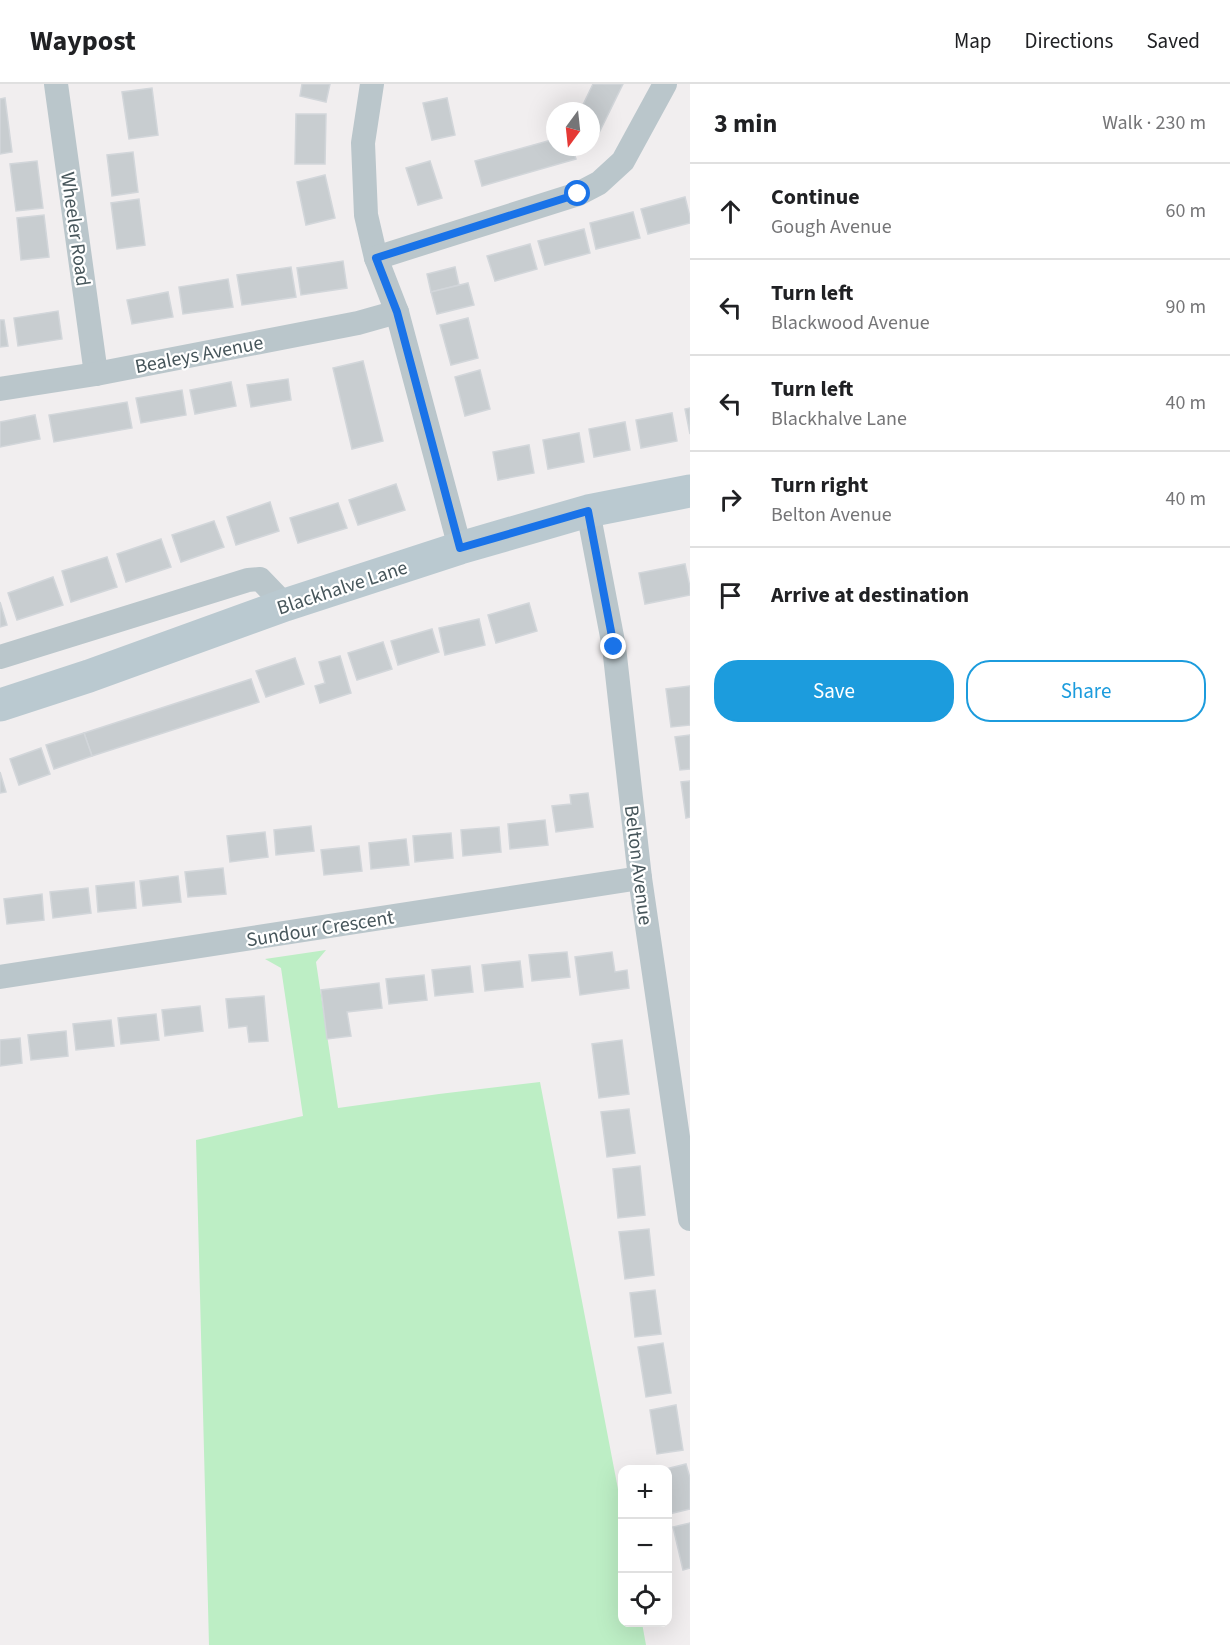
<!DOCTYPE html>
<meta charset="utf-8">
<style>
:root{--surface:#fff;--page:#f6f6f6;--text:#202124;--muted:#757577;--line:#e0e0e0;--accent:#1c9cdd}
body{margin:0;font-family:"Source Sans 3",sans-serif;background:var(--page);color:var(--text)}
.controls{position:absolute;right:18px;bottom:18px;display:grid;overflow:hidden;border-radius:12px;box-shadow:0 6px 24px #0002}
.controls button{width:54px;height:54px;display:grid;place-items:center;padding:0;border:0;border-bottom:2px solid var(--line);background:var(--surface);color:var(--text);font:30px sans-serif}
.compass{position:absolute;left:546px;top:18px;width:54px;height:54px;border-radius:50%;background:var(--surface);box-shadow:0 6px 24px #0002;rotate:195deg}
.stop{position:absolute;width:18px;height:18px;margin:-14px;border:4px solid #1a73e8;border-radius:50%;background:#fff}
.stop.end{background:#1a73e8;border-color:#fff;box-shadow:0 2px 6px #0008}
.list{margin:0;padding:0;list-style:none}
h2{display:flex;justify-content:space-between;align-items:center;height:78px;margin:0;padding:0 24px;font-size:26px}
h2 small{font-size:20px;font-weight:400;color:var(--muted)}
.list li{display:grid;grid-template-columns:39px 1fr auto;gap:18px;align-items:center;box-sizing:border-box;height:96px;padding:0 24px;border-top:2px solid var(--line)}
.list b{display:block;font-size:22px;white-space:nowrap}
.list p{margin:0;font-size:20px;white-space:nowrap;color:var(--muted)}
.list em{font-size:20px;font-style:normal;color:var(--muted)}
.actions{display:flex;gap:12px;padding:18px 24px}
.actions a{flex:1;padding:14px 0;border:2px solid var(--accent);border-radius:24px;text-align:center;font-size:21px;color:var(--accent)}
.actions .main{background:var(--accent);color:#fff}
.icon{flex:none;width:33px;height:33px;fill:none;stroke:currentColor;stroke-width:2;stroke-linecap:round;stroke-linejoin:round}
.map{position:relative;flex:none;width:690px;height:1561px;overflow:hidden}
header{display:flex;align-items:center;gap:36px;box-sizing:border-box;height:84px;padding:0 30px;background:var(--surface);border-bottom:2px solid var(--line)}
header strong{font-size:28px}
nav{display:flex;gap:33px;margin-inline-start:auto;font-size:21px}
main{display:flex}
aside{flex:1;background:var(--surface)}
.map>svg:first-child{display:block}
.green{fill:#bdeec5}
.building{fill:#c8cdd0;stroke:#d2d6da;stroke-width:1.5}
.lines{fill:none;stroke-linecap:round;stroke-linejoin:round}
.street{stroke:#bac6cb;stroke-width:24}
.secondary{stroke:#bac9d0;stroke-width:33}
.route{stroke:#1a73e8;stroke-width:8}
.labels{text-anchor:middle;stroke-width:4.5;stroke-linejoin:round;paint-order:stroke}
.street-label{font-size:20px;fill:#47565b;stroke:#fff}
</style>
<header>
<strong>Waypost</strong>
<nav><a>Map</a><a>Directions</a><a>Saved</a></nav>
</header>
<main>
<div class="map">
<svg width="690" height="1561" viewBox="0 0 690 1561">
<rect width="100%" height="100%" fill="#f1eeef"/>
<!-- green -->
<polygon class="green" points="326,866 316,878 338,1024 439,1010 540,998 622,1426 622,1538 642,1539 646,1561 209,1561 196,1056 303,1032 281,884 265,875"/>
<!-- building -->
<g class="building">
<polygon points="302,0 330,0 326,18 300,12"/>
<polygon points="593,0 623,0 597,53 591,50 591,27 580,27"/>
<polygon points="152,4 158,51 129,55 122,8"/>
<polygon points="5,14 12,68 0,70 0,15"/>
<polygon points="447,14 455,51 432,56 423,19"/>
<polygon points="296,30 326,30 325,80 295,80"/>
<polygon points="555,55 555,63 572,63 576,75 482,102 475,77"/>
<polygon points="133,68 138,108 112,112 107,71"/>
<polygon points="37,77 43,124 16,127 10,80"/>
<polygon points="430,77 442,114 418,121 406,84"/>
<polygon points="325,91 335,134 306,141 297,98"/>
<polygon points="685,113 690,133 690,139 648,150 641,125"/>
<polygon points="139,115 145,161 117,165 111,119"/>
<polygon points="633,128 640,154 596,165 590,139"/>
<polygon points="44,131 49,173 21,176 17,134"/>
<polygon points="584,145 590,169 545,181 538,157"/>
<polygon points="530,160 537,185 495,197 487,172"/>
<polygon points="343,177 347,204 301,211 297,184"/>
<polygon points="291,183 296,213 242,221 237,191"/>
<polygon points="455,183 459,201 431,208 427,190"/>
<polygon points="228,195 233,223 183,230 179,203"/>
<polygon points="468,199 474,221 437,230 431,208"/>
<polygon points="168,208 173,233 132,240 127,216"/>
<polygon points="58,227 62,255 18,262 14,234"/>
<polygon points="468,234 478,274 451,281 440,241"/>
<polygon points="0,236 4,236 8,262 0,263"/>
<polygon points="363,277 383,357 352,365 333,284"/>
<polygon points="480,286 490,325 465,332 455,293"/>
<polygon points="288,295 291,316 251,323 247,301"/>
<polygon points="231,298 236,322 195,330 190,306"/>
<polygon points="182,306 186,331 141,339 136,314"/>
<polygon points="127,318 132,344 54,358 49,331"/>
<polygon points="690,324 690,350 685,325"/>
<polygon points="672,329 677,357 641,364 636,336"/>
<polygon points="35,331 40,355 0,363 0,338"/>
<polygon points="625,338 630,366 594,373 589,345"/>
<polygon points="579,349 584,378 548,385 543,356"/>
<polygon points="529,361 534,389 498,396 493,368"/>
<polygon points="396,400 405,426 358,441 349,416"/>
<polygon points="270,418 279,447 236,461 227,433"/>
<polygon points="338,419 347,444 298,459 290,434"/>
<polygon points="214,437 224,463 181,478 172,451"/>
<polygon points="161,455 171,483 126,498 117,470"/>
<polygon points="107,473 117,503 71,518 62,487"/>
<polygon points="685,480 690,503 690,511 645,520 639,489"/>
<polygon points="53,493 63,521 17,536 8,509"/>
<polygon points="0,518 7,541 0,543"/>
<polygon points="529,519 537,547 496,559 488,531"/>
<polygon points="479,535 485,561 445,571 439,544"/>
<polygon points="432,545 439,568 398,581 391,557"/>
<polygon points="383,558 392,585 357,596 348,569"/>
<polygon points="340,572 351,609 320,619 315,602 325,599 319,578"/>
<polygon points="295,574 304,600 266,613 256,587"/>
<polygon points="251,595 259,618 92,672 84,649"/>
<polygon points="690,602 690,641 671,643 666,605"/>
<polygon points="84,649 92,672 54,685 46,661"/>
<polygon points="690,651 690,685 680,686 675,653"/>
<polygon points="41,664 50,690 19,701 10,675"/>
<polygon points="0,688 6,708 0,709"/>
<polygon points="690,697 690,733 686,734 681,698"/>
<polygon points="588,709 593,743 556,748 552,722 571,720 570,711"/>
<polygon points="545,736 548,761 510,765 508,740"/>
<polygon points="311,742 314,767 276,771 274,746"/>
<polygon points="499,743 501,768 463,772 461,746"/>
<polygon points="265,748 268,773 230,778 227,752"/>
<polygon points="451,749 453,774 415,778 413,752"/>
<polygon points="406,755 409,781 371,785 369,759"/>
<polygon points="359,762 362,787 324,791 321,766"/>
<polygon points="223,784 226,810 188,813 185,788"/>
<polygon points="178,792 181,818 143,822 140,797"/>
<polygon points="134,798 136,824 98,828 96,802"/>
<polygon points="88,804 91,829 53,834 50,808"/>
<polygon points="42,810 44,836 7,840 4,815"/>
<polygon points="567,868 570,893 532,897 529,871"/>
<polygon points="612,868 615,888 627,886 629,904 580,911 575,873"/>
<polygon points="520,877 523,903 485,907 482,881"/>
<polygon points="470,882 473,908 435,912 432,886"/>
<polygon points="424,891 427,916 389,920 386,895"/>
<polygon points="379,899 382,924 347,928 351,952 327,955 321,906"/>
<polygon points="264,912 268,957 249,958 247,942 229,944 226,915"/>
<polygon points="200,922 203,947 165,952 162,926"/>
<polygon points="156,930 159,956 121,960 118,934"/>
<polygon points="111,936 114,962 76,966 73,940"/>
<polygon points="66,947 68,972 31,976 28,951"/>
<polygon points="20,954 22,979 0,982 0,956"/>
<polygon points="622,956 629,1010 599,1014 592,960"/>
<polygon points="629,1025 635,1069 607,1073 601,1028"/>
<polygon points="640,1082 645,1131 618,1134 613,1085"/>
<polygon points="649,1145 654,1191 625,1195 619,1148"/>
<polygon points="655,1206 661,1250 635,1253 630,1209"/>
<polygon points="663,1259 671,1309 646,1313 638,1263"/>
<polygon points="676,1321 683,1366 657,1370 650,1326"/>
<polygon points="686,1380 690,1394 690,1425 669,1430 668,1422 668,1386 662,1386"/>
<polygon points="690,1439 690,1484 683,1486 673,1443"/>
</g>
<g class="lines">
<!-- street -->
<g class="street">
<polyline points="56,0 96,290"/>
<polyline points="372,0 363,59 366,131 376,174 397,228 460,464"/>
<polyline points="376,174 578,110 599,99 623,77 665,0"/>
<polyline points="0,305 96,290 358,239 397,228"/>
<polyline points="588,427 614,563 640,794 690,1135"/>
<polyline points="0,573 248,496 260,495 285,521"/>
<polyline points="0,893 640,794"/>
</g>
<!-- secondary -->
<polyline class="secondary" points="0,621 89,592 285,521 460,464 588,427 690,407"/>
</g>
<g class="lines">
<!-- route -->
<polyline class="route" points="578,110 376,174 397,228 460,464 588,427 614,563"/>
</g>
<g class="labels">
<!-- street labels -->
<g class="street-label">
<text transform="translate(76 145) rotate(82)" y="7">Wheeler Road</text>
<text transform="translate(199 270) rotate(-11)" y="7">Bealeys Avenue</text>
<text transform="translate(342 503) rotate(-18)" y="7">Blackhalve Lane</text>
<text transform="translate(639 781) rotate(83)" y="7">Belton Avenue</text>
<text transform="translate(320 844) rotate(-9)" y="7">Sundour Crescent</text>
</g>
</g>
</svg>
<div class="controls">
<button>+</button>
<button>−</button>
<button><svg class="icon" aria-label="locate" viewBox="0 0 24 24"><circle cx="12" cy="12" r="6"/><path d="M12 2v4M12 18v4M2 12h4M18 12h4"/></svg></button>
</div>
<svg class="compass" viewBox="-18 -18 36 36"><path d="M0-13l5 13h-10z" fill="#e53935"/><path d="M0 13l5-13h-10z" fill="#757577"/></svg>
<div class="stop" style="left:578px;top:110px"></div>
<div class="stop end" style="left:614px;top:563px"></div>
</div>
<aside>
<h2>3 min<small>Walk · 230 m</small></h2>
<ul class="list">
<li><svg class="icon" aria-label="ahead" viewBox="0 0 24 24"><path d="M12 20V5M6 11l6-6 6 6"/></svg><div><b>Continue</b><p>Gough Avenue</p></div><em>60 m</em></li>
<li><svg class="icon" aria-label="left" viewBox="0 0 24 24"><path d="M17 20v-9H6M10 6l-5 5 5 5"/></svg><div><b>Turn left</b><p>Blackwood Avenue</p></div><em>90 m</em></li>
<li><svg class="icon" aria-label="left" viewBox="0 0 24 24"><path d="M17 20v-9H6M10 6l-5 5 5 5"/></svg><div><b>Turn left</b><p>Blackhalve Lane</p></div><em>40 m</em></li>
<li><svg class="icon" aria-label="right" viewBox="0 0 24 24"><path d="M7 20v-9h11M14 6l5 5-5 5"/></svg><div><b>Turn right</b><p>Belton Avenue</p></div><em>40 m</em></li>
<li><svg class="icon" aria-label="arrive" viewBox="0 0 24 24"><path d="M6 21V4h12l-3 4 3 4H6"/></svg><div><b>Arrive at destination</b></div></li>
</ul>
<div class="actions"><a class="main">Save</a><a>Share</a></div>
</aside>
</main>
